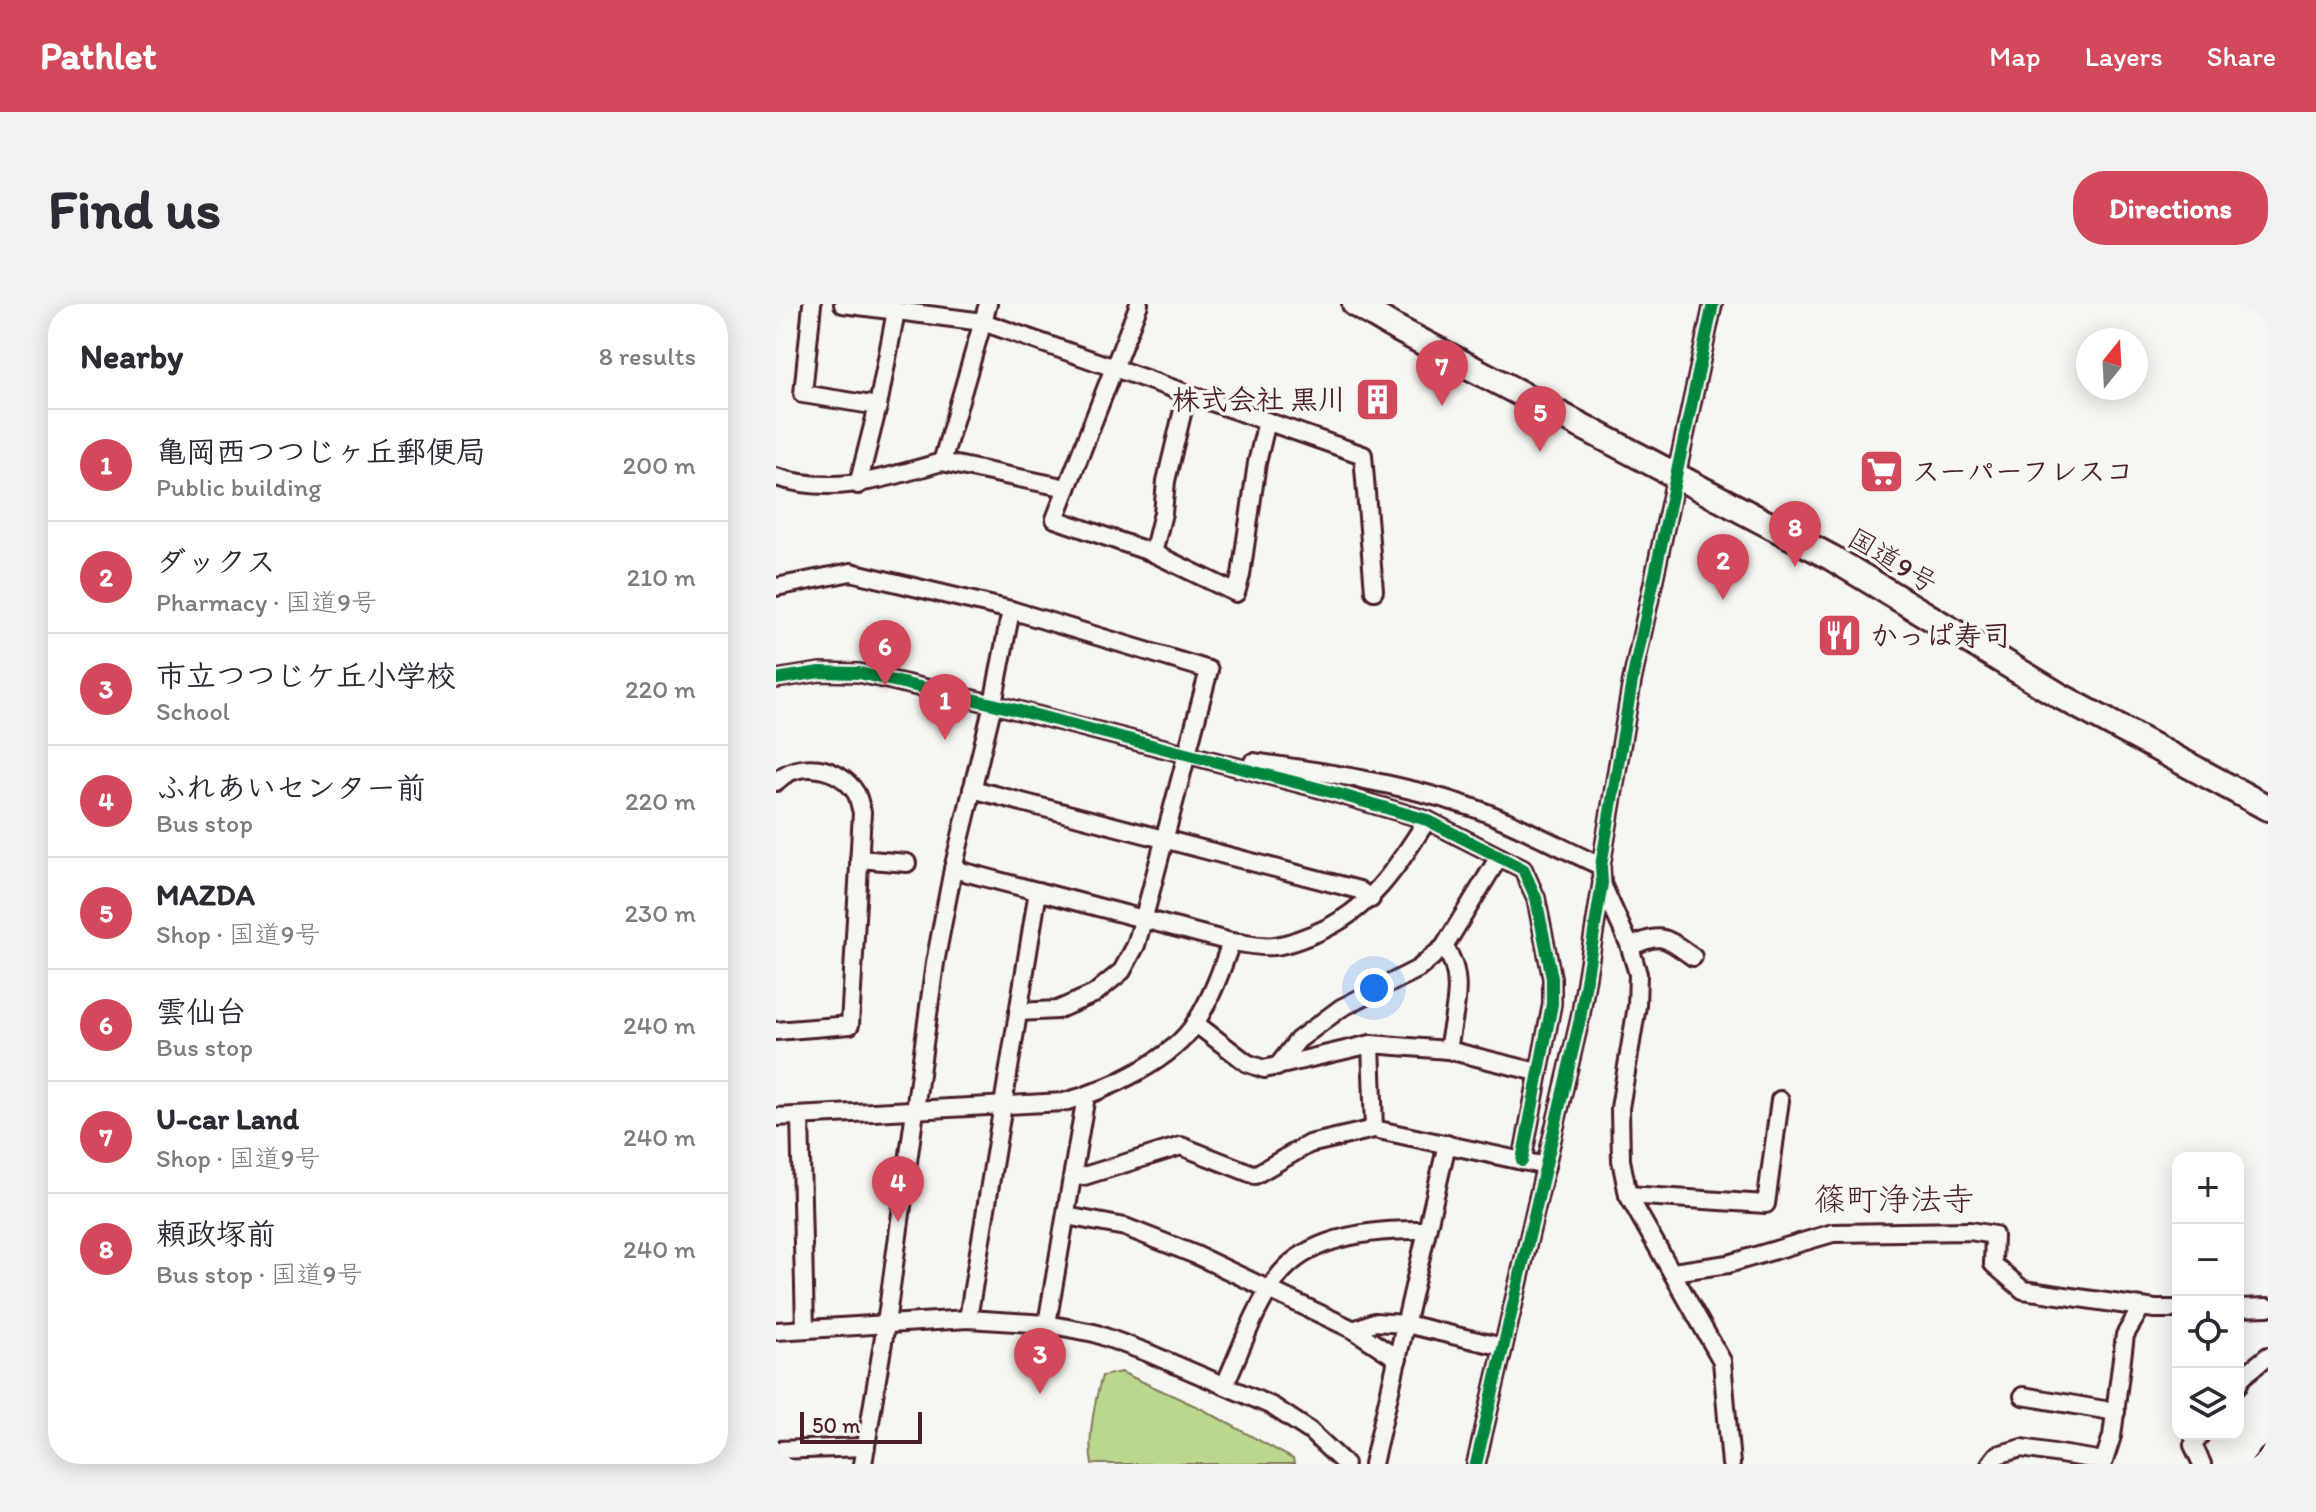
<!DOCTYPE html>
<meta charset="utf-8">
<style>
:root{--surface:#fff;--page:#f2f2f3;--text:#2b2b33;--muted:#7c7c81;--line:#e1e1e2;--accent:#d1495b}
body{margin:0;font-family:Itim,"Klee One",sans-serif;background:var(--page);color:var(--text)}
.controls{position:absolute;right:24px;bottom:24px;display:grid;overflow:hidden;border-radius:16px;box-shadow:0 4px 20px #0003}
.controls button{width:72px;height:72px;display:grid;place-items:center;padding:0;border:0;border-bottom:2px solid var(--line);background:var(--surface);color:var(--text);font:40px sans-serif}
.compass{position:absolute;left:1300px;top:24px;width:72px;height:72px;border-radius:50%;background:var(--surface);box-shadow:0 4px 20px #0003;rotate:18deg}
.scale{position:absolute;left:24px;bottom:20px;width:122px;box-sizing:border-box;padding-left:8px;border:4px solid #4a1f2b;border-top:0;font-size:22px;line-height:28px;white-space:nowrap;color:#4a1f2b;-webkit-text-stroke:6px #f6f6f2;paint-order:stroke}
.you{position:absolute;left:598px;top:684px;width:28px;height:28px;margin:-20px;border:6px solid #fff;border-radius:50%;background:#1a73e8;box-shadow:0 0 0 12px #1a73e833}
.badge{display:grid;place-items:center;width:52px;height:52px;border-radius:50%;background:var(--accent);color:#fff;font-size:26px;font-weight:700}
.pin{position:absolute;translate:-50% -66px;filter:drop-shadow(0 2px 4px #0008)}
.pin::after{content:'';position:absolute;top:42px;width:28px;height:24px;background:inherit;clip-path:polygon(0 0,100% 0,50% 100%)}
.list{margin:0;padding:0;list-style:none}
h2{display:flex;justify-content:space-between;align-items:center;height:104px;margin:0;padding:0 32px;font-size:34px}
h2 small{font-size:26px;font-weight:400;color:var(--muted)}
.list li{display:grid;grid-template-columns:52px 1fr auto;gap:24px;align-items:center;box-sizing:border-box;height:112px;padding:0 32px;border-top:2px solid var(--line)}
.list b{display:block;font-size:30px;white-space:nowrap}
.list p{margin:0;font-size:26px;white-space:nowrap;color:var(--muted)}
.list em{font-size:26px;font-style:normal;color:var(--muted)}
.icon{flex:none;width:44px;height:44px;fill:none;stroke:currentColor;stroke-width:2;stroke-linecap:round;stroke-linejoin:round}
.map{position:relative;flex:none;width:1492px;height:1160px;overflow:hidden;border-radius:32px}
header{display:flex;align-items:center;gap:48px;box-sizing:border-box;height:112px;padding:0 40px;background:var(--accent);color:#fff}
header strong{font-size:38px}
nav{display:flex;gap:44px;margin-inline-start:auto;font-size:28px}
.intro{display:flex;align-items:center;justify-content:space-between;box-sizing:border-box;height:192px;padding:0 48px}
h1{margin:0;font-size:56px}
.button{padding:20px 36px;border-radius:32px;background:var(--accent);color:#fff;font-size:28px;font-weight:700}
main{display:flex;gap:48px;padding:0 48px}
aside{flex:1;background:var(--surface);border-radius:32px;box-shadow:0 4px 20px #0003}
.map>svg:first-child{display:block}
.green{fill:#bbd68d;stroke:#827a5c;stroke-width:2}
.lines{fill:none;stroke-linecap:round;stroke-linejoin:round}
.minor-casing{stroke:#4a1f2b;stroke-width:22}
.highway-casing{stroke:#4a1f2b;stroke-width:30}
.minor{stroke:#f6f6f2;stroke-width:16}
.highway{stroke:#f6f6f2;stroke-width:24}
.cycleway-casing{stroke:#f6f6f2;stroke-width:17}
.cycleway{stroke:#00873e;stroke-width:12}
.labels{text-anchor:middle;stroke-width:7;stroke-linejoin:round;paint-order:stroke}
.poi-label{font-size:28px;font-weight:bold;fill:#4a1f2b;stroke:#f6f6f2;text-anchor:start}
.street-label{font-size:28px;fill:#4a1f2b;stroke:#f6f6f2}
.quarter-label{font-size:32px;fill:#4a1f2b;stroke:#f6f6f2}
</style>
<header>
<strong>Pathlet</strong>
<nav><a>Map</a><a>Layers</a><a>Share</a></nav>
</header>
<div class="intro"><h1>Find us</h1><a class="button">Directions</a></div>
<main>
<aside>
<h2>Nearby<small>8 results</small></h2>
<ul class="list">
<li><span class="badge">1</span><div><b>亀岡西つつじヶ丘郵便局</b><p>Public building</p></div><em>200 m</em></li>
<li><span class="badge">2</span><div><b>ダックス</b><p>Pharmacy · 国道9号</p></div><em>210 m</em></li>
<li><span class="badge">3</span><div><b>市立つつじケ丘小学校</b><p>School</p></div><em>220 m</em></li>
<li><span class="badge">4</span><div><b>ふれあいセンター前</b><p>Bus stop</p></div><em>220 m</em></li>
<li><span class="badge">5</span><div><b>MAZDA</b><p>Shop · 国道9号</p></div><em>230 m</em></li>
<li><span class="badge">6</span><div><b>雲仙台</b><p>Bus stop</p></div><em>240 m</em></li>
<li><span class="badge">7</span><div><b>U-car Land</b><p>Shop · 国道9号</p></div><em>240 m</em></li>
<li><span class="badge">8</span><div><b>頼政塚前</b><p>Bus stop · 国道9号</p></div><em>240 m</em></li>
</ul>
</aside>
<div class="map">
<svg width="1492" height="1160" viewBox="0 0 1492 1160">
<rect width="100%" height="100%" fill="#f6f6f2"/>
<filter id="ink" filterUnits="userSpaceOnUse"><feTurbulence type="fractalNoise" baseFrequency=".0125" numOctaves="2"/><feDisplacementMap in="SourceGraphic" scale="16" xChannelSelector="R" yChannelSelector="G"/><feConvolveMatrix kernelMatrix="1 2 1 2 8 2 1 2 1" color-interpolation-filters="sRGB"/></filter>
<g filter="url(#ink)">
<!-- green -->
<path class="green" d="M345,1068L426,1105L517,1155L518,1160H316C311,1136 319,1095 326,1072Z"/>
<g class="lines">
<defs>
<g id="minor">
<polyline points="36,0 27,90 102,102 82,181"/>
<polyline points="67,0 207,18 587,151 598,287"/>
<polyline points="212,0 166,158 291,184"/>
<polyline points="363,0 279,215 377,249 460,289 465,271 481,159 491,117"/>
<polyline points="102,102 120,7"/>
<path d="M0,173C59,192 109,174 166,158"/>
<polyline points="377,249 387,209 390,177 411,89"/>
<polyline points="0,283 75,268 235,306 433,366 368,613 360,641 346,667 318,690 281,706 242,708"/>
<polyline points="0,375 44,368 83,369 217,400 545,485 651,516 747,565 760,594 776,674 776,700 746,857"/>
<path d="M477,458C549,468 622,479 692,502C737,517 782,543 825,562"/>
<path d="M0,478C22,455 63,462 80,489C83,494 84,503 86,508L74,721L0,727"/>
<polyline points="196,485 583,586 595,595"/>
<polyline points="83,555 131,559"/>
<path d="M177,565L455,638C468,639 485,644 498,642C512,641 527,634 540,629C593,607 621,564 651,516"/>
<polyline points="826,580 853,640 862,670 861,702 844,804 845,856 852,891 946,1057 955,1160"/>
<path d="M668,643C691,672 677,711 672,746"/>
<path d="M854,643C886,627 890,634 917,653"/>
<polyline points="419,719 471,759 488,765 595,740 672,746 761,768"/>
<polyline points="595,740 598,825"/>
<polyline points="501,763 522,736 565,704 642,665 668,643 723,553"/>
<polyline points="24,812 29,1025"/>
<path d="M0,813L288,798C330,787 397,756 420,718C436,693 446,665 455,638"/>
<polyline points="297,871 308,872 405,842 479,871 533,840 598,825 770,862"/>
<polyline points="852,891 990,900 1004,796"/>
<polyline points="290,912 349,923 420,951 578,1026 622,1055"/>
<polyline points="897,968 952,960 1057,929 1194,927 1218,931 1217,960 1247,986 1379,1005 1402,1005"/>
<polyline points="1462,1004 1492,1003"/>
<polyline points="192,1015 262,587"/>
<polyline points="271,1020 310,792"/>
<polyline points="578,1026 598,1018 630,1020 727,1043"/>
<polyline points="0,1027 192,1015 271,1020 318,1029 370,1048 496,1102 534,1127 569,1160"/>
<path d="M449,1080C465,1046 478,1005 501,974C532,931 601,925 650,926"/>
<polyline points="1462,1081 1466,1073 1492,1052"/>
<polyline points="1247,1092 1340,1108"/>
<polyline points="1425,1130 1417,1141 1426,1160"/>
<polyline points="0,1146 90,1143"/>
<polyline points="87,1160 110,1020 159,659 177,565 217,400 235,306"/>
<polyline points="597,1160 671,840"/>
<polyline points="700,1160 804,715 826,579 825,562 856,377 937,0"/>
<polyline points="1214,1160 1221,1151 1246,1144 1328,1157 1336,1132 1349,1031 1365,1004"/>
<polyline points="1486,1160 1492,1153"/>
</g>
<polyline id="highway" points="579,0 618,23 1056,254 1284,392 1492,504"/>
</defs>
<!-- minor casing -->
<use href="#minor" class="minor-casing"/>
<!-- highway casing -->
<use href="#highway" class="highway-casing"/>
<!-- minor -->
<use href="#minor" class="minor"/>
<!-- highway -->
<use href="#highway" class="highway"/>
<defs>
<g id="cycleway">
<polyline points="0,375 44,368 83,369 217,400 545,485 651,516 747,565 760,594 776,674 776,700 746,857"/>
<polyline points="700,1160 804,715 826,579 825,562 856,377 937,0"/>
</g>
</defs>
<!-- cycleway casing -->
<use href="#cycleway" class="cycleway-casing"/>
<!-- cycleway -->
<use href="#cycleway" class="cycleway"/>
</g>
</g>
<!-- icons -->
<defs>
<symbol id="building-square" viewBox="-11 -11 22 22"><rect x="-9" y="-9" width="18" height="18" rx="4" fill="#d1495b" stroke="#f6f6f2"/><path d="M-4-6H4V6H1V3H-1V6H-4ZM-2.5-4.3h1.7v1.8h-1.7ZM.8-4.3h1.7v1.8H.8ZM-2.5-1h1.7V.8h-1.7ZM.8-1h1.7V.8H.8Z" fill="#fff"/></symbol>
<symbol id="supermarket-square" viewBox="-11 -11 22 22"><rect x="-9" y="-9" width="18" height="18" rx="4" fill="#d1495b" stroke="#f6f6f2"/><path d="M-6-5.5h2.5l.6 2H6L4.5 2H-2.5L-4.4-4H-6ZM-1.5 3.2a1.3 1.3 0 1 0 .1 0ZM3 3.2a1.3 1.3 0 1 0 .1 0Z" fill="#fff"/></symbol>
<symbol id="restaurant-square" viewBox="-11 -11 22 22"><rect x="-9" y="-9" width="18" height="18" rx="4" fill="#d1495b" stroke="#f6f6f2"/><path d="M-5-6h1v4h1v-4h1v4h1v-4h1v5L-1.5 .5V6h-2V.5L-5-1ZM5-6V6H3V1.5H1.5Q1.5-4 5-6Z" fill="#fff"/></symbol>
</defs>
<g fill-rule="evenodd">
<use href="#building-square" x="576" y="70" width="51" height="51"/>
<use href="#supermarket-square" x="1080" y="142" width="51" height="51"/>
<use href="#restaurant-square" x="1038" y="306" width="51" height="51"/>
</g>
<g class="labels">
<!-- poi labels -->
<g class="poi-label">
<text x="570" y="105" text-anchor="end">株式会社 黒川</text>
<text x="1136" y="177">スーパーフレスコ</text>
<text x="1094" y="341">かっぱ寿司</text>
</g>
<!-- street labels -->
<g class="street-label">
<text transform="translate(1117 256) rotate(31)" y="10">国道9号</text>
</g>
<!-- quarter labels -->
<g class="quarter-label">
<text x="1118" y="906">篠町浄法寺</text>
</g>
</g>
</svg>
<div class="controls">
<button>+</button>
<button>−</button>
<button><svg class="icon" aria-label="locate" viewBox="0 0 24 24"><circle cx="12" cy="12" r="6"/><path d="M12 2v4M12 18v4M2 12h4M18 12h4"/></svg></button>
<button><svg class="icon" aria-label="layers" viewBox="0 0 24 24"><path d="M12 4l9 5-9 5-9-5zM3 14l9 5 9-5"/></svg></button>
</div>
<svg class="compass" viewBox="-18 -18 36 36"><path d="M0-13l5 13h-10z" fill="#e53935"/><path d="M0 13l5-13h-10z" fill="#7c7c81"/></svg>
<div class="scale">50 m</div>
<div class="you"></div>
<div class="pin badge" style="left:169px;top:436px">1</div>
<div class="pin badge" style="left:947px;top:296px">2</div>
<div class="pin badge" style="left:264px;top:1090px">3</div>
<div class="pin badge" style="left:122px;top:918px">4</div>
<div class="pin badge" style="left:764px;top:148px">5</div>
<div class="pin badge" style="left:109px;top:382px">6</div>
<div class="pin badge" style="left:666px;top:102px">7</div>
<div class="pin badge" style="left:1019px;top:263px">8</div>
</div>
</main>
